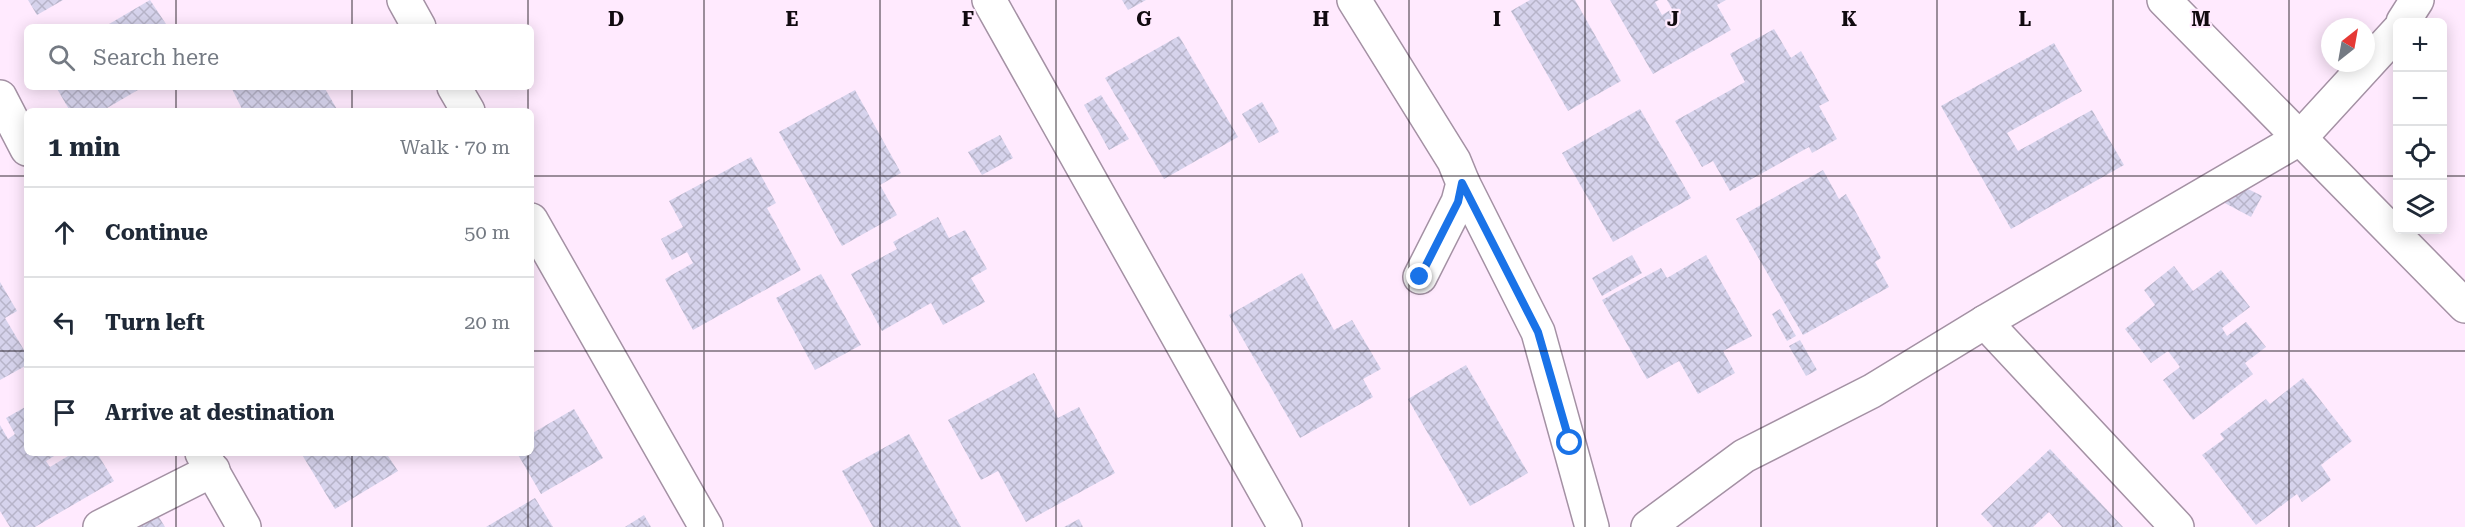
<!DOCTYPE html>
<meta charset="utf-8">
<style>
:root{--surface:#fff;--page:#f2f2f3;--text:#1f2937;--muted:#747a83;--line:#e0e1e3}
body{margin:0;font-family:"Roboto Serif",serif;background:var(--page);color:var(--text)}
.controls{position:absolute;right:18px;top:18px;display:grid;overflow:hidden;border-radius:9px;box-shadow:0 3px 15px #0003}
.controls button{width:54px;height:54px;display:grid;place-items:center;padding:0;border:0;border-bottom:2px solid var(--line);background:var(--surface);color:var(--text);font:30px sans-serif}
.compass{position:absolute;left:2321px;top:18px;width:54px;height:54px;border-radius:50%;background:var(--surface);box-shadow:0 3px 15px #0003;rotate:31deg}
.stop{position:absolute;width:18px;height:18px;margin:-14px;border:4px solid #1a73e8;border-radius:50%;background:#fff}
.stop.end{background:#1a73e8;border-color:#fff;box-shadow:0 2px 6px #0008}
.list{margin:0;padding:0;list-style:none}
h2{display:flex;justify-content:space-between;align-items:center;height:78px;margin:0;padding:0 24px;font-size:26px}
h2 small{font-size:20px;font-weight:400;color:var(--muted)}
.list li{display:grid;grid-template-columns:39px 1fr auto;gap:18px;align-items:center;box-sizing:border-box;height:90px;padding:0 24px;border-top:2px solid var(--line)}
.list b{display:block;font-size:22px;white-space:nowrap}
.list em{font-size:20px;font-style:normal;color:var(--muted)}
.icon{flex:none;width:33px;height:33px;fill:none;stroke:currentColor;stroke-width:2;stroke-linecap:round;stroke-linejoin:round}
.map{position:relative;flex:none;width:2465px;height:527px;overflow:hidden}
.search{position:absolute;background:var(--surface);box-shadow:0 3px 15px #0003;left:24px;top:24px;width:510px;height:66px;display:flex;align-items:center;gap:15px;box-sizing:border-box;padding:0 21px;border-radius:9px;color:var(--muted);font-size:22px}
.panel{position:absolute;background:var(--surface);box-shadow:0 3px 15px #0003;left:24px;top:108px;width:510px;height:348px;border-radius:9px}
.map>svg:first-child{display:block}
.building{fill:url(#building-cross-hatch)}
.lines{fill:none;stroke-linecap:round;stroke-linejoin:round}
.minor-casing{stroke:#a491a4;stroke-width:36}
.tertiary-casing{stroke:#a491a4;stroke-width:36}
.minor{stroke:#fff;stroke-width:33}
.tertiary{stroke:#fff;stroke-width:33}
.route{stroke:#1a73e8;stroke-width:8}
.grid{fill:none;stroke:#110a10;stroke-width:1.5;stroke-opacity:0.55}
.grid-label{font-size:20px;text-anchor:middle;font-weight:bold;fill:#110a10;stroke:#ffeafe;stroke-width:4.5;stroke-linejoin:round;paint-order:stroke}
</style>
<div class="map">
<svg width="2465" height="527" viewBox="0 0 2465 527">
<defs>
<pattern id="building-cross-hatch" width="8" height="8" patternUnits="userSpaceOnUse" patternTransform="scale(1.5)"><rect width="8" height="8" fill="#d6d3ec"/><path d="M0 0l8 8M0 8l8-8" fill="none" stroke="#b7b4c9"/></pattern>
</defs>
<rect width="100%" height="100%" fill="#ffeafe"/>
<!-- building -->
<g class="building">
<polygon points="28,0 63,0 37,15"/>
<polygon points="150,0 168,27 104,27"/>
<polygon points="1122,0 1146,0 1128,10"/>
<polygon points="1530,0 1575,0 1621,81 1568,111 1511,11"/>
<polygon points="1610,0 1659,0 1655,2 1662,15 1672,9 1667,0 1726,0 1717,5 1731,30 1653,74"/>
<polygon points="1774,29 1791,58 1801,51 1829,101 1819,106 1837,139 1812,153 1809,147 1730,191 1713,161 1702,167 1675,121 1745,82 1730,54"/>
<polygon points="1179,36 1238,137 1164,179 1105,78"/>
<polygon points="2054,43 2082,91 2007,133 2018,151 2092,110 2124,165 2011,229 1941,106"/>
<polygon points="56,87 143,87 102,111 70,111"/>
<polygon points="231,87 324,87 338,111 243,111"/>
<polygon points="855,90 901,173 880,185 897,215 842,246 779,132"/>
<polygon points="1101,95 1129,139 1109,150 1084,105"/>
<polygon points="1262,102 1279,132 1259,143 1242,114"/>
<polygon points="1640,109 1691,198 1613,242 1562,153"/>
<polygon points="1000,135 1013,158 982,175 968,152"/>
<polygon points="751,157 776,203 767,208 801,270 693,330 665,279 693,263 687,252 672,260 661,239 683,227 669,201"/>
<polygon points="1823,170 1839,199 1846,194 1881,258 1875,262 1889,287 1803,335 1736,219"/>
<polygon points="2232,181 2262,196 2251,217 2221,201"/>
<polygon points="938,217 949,238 965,230 987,269 971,278 985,302 943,325 931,303 882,331 851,274 897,249 893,242"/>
<polygon points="1632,255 1642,273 1602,296 1592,278"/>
<polygon points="1706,255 1752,336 1723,351 1735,373 1698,394 1679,361 1647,379 1602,300 1661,268 1667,278"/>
<polygon points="2174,266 2193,291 2221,270 2250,307 2222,328 2227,336 2246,322 2266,347 2245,363 2253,374 2193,420 2163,380 2180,367 2168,351 2151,363 2125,329 2155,305 2144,290"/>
<polygon points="1302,273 1334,330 1352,320 1381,369 1363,379 1373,397 1300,438 1229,315"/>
<polygon points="821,274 861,345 815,370 776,298"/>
<polygon points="0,282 17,311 5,318 27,355 27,365 0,380"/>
<polygon points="1780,309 1796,336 1787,341 1772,314"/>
<polygon points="1800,340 1817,370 1806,376 1789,346"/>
<polygon points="1466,365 1528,473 1470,506 1408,399"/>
<polygon points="1034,373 1058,418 1079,407 1115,473 1026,522 998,471 981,480 948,420"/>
<polygon points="2303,378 2352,441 2321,465 2331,480 2302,502 2297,494 2256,525 2202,455 2224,439 2220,434 2266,399 2270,404"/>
<polygon points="27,406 27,453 59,453 46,461 50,467 73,453 97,453 114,481 35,527 10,527 0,511 0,425 8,439 15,434 6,418"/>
<polygon points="574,409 603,458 541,494 517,453 531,453 531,434"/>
<polygon points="909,434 961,527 873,527 842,471"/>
<polygon points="2050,449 2123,527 2062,527 2049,512 2033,527 1993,527 1981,514"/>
<polygon points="301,453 394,453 388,456 398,471 335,509"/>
<polygon points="535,498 553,527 486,527"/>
<polygon points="154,509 165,527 125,527"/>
<polygon points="644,515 651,527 625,527"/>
<polygon points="1079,519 1083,527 1064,527"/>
</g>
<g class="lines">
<defs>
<g id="minor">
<polyline points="404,0 419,27"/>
<polyline points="989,0 1285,527"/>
<polyline points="1354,0 1454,161 1463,183 1458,202 1420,277"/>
<polyline points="2403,22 2417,0"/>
<polyline points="454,87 468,111"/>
<polyline points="0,97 27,149"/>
<polyline points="1463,183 1538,332 1592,527"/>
<polyline points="531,220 706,527"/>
<polyline points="202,453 244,527"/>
<polyline points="100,527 213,470"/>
<polyline points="1648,527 1744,456 1872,391 1985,322"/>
<polyline points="2177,527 1985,322 2299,139 2398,31"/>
</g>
<polyline id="tertiary" points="2164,0 2465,306"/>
</defs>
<!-- minor casing -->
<use href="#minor" class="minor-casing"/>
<!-- tertiary casing -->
<use href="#tertiary" class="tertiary-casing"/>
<!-- minor -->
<use href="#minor" class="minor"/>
<!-- tertiary -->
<use href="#tertiary" class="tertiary"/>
</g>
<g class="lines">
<!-- route -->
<polyline class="route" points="1420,277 1458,202 1462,183 1538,332 1570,443"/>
</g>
<!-- grid -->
<path class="grid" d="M176,0V27M352,0V27M528,0V27M704,0V527M880,0V527M1056,0V527M1232,0V527M1409,0V527M1585,0V527M1761,0V527M1937,0V527M2113,0V527M2289,0V527M176,87V111M352,87V111M528,87V111M0,176H27M531,176H2398M2442,176H2465M0,351H27M531,351H2465M176,453V527M352,453V527M528,453V527"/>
<g class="grid-label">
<text x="616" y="26">D</text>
<text x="792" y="26">E</text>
<text x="968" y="26">F</text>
<text x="1144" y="26">G</text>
<text x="1321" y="26">H</text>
<text x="1497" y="26">I</text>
<text x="1673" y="26">J</text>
<text x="1849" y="26">K</text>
<text x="2025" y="26">L</text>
<text x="2201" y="26">M</text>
</g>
</svg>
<div class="controls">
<button>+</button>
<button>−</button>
<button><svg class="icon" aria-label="locate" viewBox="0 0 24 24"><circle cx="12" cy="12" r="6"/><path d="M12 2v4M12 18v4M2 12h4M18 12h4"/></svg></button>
<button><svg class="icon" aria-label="layers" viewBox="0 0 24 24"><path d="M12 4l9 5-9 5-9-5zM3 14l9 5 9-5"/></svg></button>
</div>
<svg class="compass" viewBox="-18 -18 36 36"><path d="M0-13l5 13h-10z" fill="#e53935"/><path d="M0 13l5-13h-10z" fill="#747a83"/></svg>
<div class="stop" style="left:1570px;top:443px"></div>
<div class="stop end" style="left:1420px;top:277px"></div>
<div class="search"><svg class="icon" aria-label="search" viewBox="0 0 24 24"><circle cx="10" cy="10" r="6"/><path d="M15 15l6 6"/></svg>Search here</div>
<section class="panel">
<h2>1 min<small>Walk · 70 m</small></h2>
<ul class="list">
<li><svg class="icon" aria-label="ahead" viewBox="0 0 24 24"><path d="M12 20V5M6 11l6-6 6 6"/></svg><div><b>Continue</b></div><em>50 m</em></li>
<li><svg class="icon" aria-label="left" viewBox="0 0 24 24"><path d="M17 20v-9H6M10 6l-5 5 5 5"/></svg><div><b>Turn left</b></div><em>20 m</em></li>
<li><svg class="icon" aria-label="arrive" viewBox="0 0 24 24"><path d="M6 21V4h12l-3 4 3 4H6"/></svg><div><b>Arrive at destination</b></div></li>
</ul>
</section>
</div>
